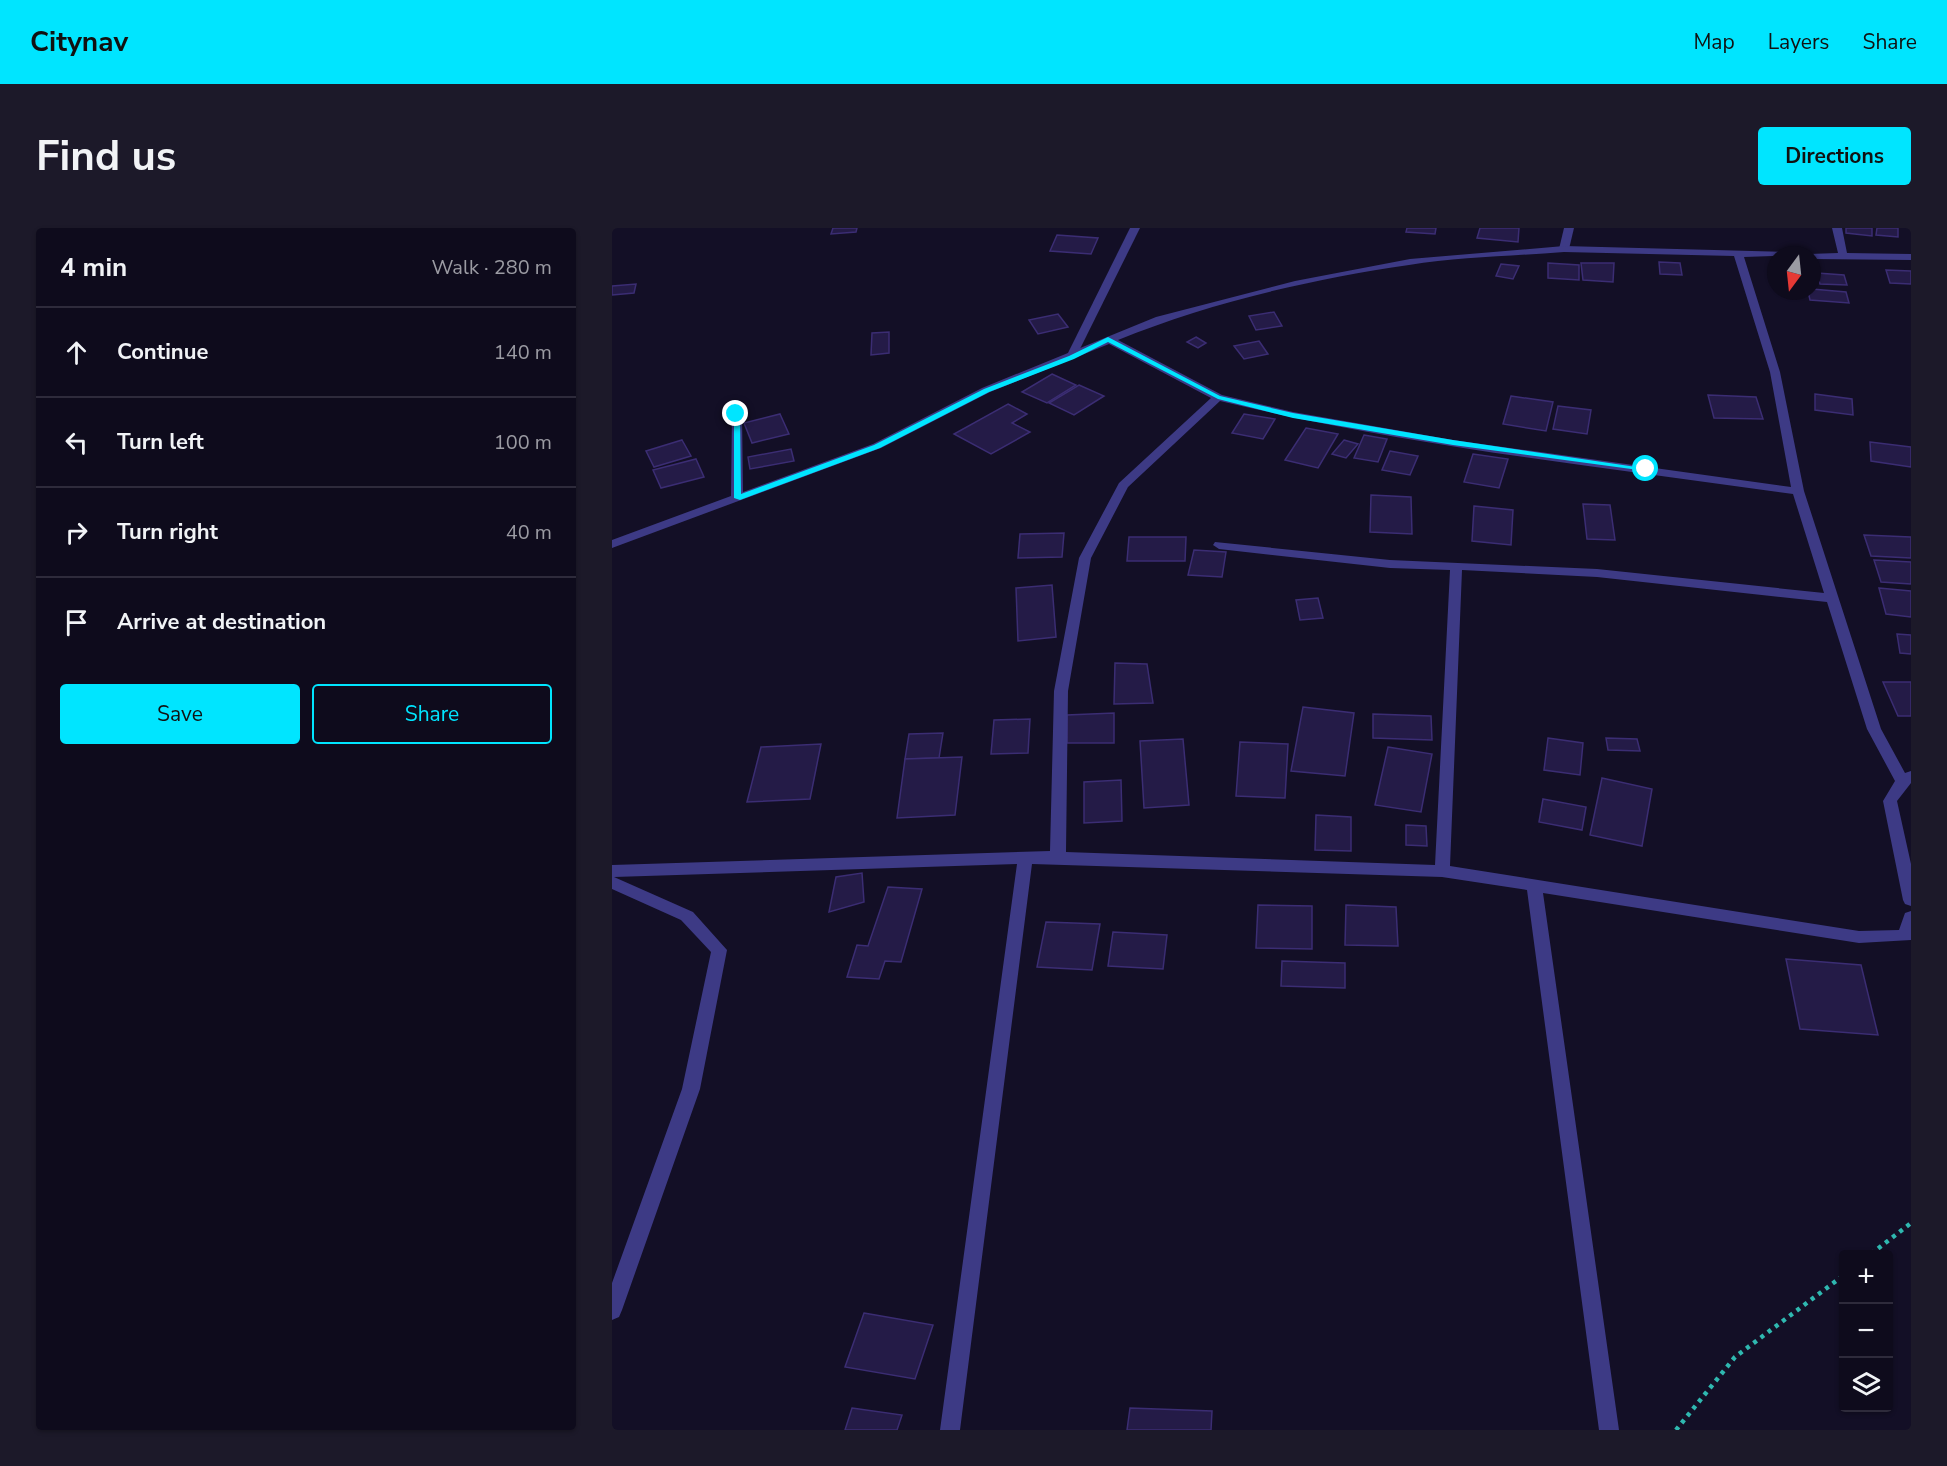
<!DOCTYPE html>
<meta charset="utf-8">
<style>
:root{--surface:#0e0b1c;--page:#1c1929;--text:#f1f3f6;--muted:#9b9ba3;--line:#2e2b3b;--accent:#00e5ff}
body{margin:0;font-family:"Nunito Sans",sans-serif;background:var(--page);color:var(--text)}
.controls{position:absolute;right:18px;bottom:18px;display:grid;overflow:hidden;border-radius:6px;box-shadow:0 2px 4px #0004}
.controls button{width:54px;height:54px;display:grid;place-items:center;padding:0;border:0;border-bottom:2px solid var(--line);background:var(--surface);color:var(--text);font:30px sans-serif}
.compass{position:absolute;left:1155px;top:18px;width:54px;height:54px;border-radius:50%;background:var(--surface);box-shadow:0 2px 4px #0004;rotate:195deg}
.stop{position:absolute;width:18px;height:18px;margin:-14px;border:4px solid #00e5ff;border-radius:50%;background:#fff}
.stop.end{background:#00e5ff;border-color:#fff;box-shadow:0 2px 6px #0008}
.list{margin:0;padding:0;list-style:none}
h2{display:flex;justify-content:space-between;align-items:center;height:78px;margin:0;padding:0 24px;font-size:26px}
h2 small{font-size:20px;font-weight:400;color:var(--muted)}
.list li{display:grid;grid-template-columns:39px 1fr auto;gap:18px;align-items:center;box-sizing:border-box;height:90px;padding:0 24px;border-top:2px solid var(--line)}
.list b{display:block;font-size:22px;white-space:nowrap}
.list em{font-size:20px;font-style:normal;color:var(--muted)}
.actions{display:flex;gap:12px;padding:18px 24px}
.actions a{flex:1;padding:14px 0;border:2px solid var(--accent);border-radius:6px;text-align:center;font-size:21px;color:var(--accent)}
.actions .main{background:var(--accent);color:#111}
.icon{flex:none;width:33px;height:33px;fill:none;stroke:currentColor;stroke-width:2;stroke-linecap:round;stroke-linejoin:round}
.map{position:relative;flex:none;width:1299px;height:1202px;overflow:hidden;border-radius:6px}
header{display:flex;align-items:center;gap:36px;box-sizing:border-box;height:84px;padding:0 30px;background:var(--accent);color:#111}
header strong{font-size:28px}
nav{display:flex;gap:33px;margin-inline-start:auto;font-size:21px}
.intro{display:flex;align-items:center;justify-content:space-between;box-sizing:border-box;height:144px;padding:0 36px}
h1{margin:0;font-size:42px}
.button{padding:15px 27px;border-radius:6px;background:var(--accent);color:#111;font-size:21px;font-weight:700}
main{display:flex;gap:36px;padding:0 36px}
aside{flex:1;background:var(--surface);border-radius:6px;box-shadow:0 2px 4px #0004}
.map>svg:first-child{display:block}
.building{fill:#241b47;stroke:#3b2d73;stroke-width:1.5}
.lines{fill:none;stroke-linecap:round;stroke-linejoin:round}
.path{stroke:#2fb8b0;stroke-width:4.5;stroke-dasharray:4 5;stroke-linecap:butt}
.service{fill:#3d3a85;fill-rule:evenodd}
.minor{fill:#3d3a85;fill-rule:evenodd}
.route{fill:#00e5ff}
</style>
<header>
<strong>Citynav</strong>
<nav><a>Map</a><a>Layers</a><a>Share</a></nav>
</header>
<div class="intro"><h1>Find us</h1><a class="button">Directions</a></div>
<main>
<aside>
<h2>4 min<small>Walk · 280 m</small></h2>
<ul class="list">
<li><svg class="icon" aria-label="ahead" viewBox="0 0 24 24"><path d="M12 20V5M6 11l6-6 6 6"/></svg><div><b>Continue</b></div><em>140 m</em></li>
<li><svg class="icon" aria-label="left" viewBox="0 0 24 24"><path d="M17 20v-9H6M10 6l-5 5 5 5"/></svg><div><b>Turn left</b></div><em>100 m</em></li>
<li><svg class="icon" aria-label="right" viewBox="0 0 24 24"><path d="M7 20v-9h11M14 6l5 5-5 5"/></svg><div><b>Turn right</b></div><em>40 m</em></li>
<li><svg class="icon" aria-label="arrive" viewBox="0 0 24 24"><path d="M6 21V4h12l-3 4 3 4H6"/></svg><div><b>Arrive at destination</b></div></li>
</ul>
<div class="actions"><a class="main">Save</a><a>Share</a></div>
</aside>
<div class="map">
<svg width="1299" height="1202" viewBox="0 0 1299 1202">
<rect width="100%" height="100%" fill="#130f26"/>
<!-- building -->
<g class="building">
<polygon points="221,0 245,0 244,4 219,6"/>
<polygon points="795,0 824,0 823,6 794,4"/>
<polygon points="868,0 907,0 906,14 865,10"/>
<polygon points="1234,0 1260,0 1260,8 1234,5"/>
<polygon points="1265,0 1286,0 1286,9 1264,7"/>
<polygon points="445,7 486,10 479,26 438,23"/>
<polygon points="1047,34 1068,35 1070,47 1048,46"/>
<polygon points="936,35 967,37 967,52 936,50"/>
<polygon points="969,35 1002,35 1001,54 971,52"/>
<polygon points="889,36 907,38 901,51 884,48"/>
<polygon points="1274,42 1299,43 1299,56 1278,55"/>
<polygon points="1205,45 1232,47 1235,57 1208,56"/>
<polygon points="24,56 22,65 0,67 0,58"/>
<polygon points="1200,61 1234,64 1237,75 1198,72 1196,63"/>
<polygon points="662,84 670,98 644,102 637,88"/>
<polygon points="446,86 456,99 426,106 417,92"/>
<polygon points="277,104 277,125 259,127 260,105"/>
<polygon points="584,109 594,115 586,120 575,114"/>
<polygon points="647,113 656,126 632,131 622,118"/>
<polygon points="440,146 464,157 435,175 410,164"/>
<polygon points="467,157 492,168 462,187 437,175"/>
<polygon points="1203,166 1240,171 1241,187 1203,182"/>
<polygon points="1096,167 1144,169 1151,191 1102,190"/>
<polygon points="899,168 941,174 934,203 891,196"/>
<polygon points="396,176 415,186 400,195 418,204 379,226 342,206"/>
<polygon points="946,178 979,182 975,206 941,201"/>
<polygon points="168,186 177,206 140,215 132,195"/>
<polygon points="632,186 663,191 651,211 620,205"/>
<polygon points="694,200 726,206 706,240 673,232"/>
<polygon points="752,207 775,211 766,234 742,230"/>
<polygon points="70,212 79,228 42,239 34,223"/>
<polygon points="732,212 746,216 734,230 720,226"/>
<polygon points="1258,214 1299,219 1299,239 1259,233"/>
<polygon points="179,221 182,233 138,241 136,229"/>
<polygon points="778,223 806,228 798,247 770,242"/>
<polygon points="861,226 896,231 887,260 852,254"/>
<polygon points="84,231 92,249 49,260 41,242"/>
<polygon points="759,267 799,269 800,306 758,304"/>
<polygon points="971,276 998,277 1003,312 975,311"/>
<polygon points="862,278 901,282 899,317 860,313"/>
<polygon points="452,305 450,329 406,330 408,306"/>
<polygon points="1252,307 1299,309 1299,330 1259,328"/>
<polygon points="517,309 574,309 573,333 515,333"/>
<polygon points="582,322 614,324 610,349 576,347"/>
<polygon points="1262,332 1299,334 1299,356 1269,354"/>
<polygon points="440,357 444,409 406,413 404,360"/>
<polygon points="1267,360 1299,363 1299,389 1274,386"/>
<polygon points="706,370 711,390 688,392 684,372"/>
<polygon points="1285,406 1299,407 1299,426 1288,425"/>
<polygon points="503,435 535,436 541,475 502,476"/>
<polygon points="1271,454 1299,454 1299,488 1286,488"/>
<polygon points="691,479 742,485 733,548 679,543"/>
<polygon points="502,485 502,515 455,515 455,487"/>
<polygon points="761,486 819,488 820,512 761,510"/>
<polygon points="418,491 416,525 379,526 382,492"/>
<polygon points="331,505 327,530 293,531 297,506"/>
<polygon points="936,510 971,515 968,547 932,542"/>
<polygon points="994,510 1025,511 1028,523 996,522"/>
<polygon points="571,511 577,577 532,580 528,513"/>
<polygon points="628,514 676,516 673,570 624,568"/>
<polygon points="209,516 198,571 135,574 149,519"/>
<polygon points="776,519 820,526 809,584 763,577"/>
<polygon points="350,529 343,587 285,590 293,531"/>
<polygon points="990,550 1040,561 1030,618 978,607"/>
<polygon points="509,552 510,593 472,595 472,554"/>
<polygon points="931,571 974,579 970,602 927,594"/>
<polygon points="704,587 739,589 739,623 703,622"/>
<polygon points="794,597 814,598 815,618 794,617"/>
<polygon points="250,645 252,674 217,684 224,649"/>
<polygon points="276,659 310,661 289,734 273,733 267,751 235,749 245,717 256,718"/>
<polygon points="646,677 700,678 700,721 644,720"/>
<polygon points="734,677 784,679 786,718 733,717"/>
<polygon points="434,694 488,696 480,742 425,739"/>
<polygon points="501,704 555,707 551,741 496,738"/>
<polygon points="1174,731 1249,737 1266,807 1188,801"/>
<polygon points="670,733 733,735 733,760 669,758"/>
<polygon points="252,1085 321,1097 303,1151 233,1139"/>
<polygon points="240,1180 290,1187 285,1202 233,1202"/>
<polygon points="518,1180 600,1183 599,1202 515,1202"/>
</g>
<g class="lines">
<!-- path -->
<g class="path">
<polyline points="1259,1026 1299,995"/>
<polyline points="1064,1202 1123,1129 1232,1047"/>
</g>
<!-- service -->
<g class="service">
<polygon points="518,0 528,0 464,129 455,131 454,129"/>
<polygon points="952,0 962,0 957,21 952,24 947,21"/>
</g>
<!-- minor -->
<g class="minor">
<polygon points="1220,0 1230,0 1235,25 1299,26 1299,32 1200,31 1200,27 1197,26 1226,25"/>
<path d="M952,18L1180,24L1185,27L1132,29L1168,144L1192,263L1269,501L1293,545L1299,543V555L1285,573L1299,636V678L1293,676L1291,672L1271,573L1283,553L1255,501L1215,374L985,349L850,342L838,638L1247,703L1287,702L1293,685L1299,683V712L1247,715L931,665L1007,1202H987L915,662L830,649L420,636L348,1202H328L405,636L2,649L81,684L115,722L88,861L10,1082L7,1089L0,1092V1055L70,861L99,724L69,692L0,661V637L438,623L442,463L467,330L507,255L599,170L497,116L378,164L269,220L0,320V312L119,268L120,184L124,183L130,186L131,264L261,216L370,160L544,89L683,53L798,31ZM952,24L1122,28L1158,144L1179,259L841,212L681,184L610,167L506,112C596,75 700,51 797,37C848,29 901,28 952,24ZM608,173C796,218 990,239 1181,266L1212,365L985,341L778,332L603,314L601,317L607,321L778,340L838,342L823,637L454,624L456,463L479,330L516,259Z"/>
</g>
</g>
<!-- route -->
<polygon class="route" points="496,109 608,168 681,185 841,212 1038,241 1034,243 841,217 681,190 606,171 496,114 462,131 377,164 268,220 128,272 122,270 122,185 128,186 129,266 262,217 372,161 457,128"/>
</svg>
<div class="controls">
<button>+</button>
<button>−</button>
<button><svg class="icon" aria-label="layers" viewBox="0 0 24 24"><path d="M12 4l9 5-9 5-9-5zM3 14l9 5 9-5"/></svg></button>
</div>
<svg class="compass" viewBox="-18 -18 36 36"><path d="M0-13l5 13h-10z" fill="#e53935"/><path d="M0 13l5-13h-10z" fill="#9b9ba3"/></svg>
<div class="stop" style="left:1034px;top:241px"></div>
<div class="stop end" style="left:124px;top:186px"></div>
</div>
</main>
